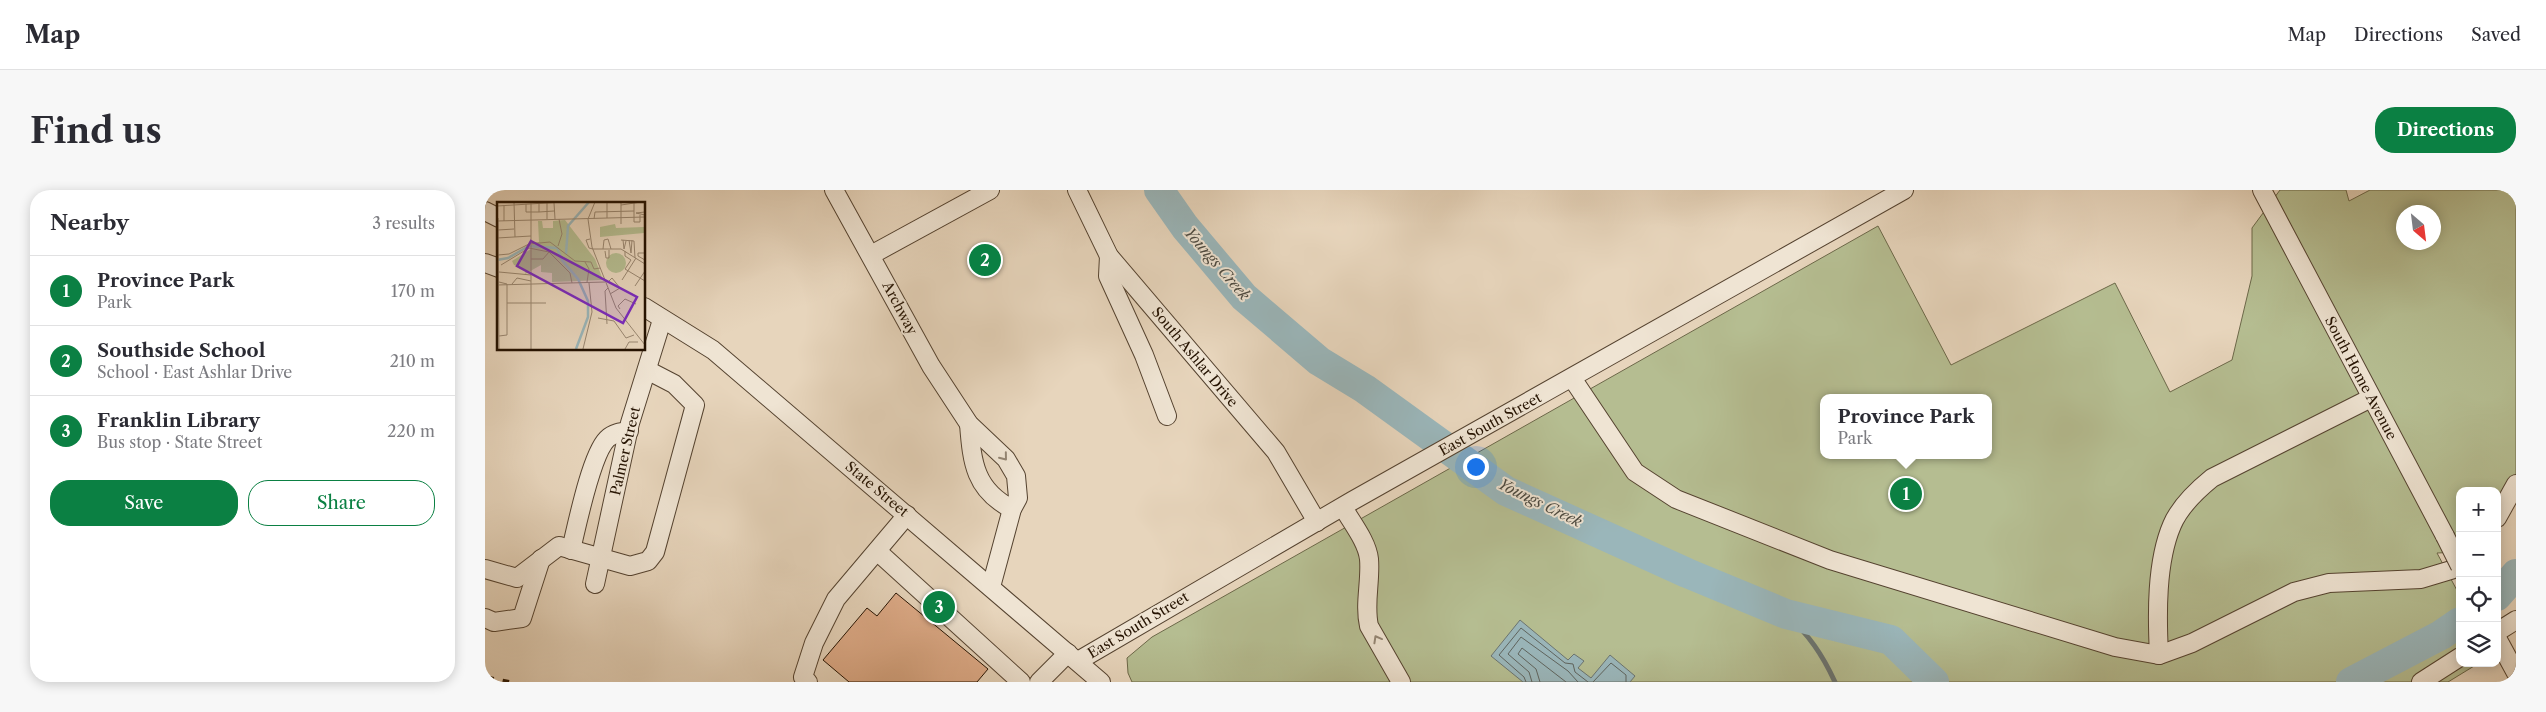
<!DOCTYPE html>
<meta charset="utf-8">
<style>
:root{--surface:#fff;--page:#f7f7f7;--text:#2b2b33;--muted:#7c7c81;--line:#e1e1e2;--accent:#0b8043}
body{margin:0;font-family:"Libre Caslon Text",serif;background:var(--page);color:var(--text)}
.controls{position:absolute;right:15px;bottom:15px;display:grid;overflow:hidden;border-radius:10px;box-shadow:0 2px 12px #0003}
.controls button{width:45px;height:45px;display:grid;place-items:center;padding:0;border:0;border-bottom:1px solid var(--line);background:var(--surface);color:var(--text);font:25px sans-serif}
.compass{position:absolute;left:1911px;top:15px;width:45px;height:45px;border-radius:50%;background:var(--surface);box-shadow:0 2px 12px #0003;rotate:152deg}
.you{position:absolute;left:990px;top:276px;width:18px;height:18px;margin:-12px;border:4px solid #fff;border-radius:50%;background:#1a73e8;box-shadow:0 0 0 8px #1a73e833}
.badge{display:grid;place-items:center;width:32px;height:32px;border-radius:50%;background:var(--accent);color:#fff;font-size:16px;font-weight:700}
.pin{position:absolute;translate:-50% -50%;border:2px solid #fff;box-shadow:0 1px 5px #0006}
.popup{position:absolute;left:1335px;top:204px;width:172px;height:65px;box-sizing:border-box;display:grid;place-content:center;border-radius:10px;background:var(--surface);filter:drop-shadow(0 1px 4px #0005);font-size:16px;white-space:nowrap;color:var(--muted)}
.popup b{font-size:19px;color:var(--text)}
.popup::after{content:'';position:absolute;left:50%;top:100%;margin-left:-10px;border:10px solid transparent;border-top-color:var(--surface)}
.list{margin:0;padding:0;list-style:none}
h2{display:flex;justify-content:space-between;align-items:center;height:65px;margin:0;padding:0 20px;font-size:21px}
h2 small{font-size:16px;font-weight:400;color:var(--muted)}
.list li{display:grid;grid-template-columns:32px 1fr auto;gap:15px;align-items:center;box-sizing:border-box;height:70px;padding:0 20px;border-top:1px solid var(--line)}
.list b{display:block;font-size:19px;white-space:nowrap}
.list p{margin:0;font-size:16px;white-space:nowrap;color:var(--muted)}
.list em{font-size:16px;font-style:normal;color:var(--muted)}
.actions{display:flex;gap:10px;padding:15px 20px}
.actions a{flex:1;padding:11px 0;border:1px solid var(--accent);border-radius:20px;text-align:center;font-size:18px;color:var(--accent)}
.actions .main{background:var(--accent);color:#fff}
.icon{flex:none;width:28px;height:28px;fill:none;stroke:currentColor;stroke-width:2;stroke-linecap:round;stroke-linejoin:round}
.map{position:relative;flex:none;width:2031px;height:492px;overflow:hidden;border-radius:20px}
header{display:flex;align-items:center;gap:30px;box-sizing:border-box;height:70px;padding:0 25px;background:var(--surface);border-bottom:1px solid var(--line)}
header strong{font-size:24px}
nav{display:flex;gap:28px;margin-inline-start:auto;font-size:18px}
.intro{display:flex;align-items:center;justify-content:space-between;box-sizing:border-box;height:120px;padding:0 30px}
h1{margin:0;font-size:35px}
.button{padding:12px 22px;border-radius:20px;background:var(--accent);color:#fff;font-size:18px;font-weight:700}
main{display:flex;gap:30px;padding:0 30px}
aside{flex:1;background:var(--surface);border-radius:20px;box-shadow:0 2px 12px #0003}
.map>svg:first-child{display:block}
.green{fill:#b5bd91;stroke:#6c6849;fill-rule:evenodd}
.water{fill:#9ab6ba;stroke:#6b7470}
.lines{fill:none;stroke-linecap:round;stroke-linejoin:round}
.shore{stroke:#5f645e;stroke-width:1}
.stream{stroke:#6b7470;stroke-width:5}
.river{stroke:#9ab6ba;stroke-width:30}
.building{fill:#dfac89;stroke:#241201}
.minor-casing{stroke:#554330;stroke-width:20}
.minor{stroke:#efe4d3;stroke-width:18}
.rail{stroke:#241201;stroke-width:4;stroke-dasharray:9 9;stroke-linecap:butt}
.minor-bridge-casing{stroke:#554330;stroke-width:20;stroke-linecap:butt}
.minor-bridge{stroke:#efe4d3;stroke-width:18}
.oneway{stroke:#948674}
.labels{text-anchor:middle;stroke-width:4;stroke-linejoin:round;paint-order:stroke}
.street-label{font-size:14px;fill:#241201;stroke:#efe4d3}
.water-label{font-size:15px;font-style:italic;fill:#4d4b42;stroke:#efe4d3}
.inset-river{fill:none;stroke:#9ab6ba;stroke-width:2.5}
.inset-road{fill:none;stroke:#998771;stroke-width:1}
.view{fill:#7b2cbf;fill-opacity:0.15;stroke:#7b2cbf;stroke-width:2.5}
.inset-edge{fill:none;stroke:#241201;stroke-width:2.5}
</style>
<header>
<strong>Map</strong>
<nav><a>Map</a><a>Directions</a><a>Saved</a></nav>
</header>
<div class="intro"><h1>Find us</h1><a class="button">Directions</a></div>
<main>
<aside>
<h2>Nearby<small>3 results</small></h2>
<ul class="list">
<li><span class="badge">1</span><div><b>Province Park</b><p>Park</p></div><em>170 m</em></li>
<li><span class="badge">2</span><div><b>Southside School</b><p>School · East Ashlar Drive</p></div><em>210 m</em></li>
<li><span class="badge">3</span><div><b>Franklin Library</b><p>Bus stop · State Street</p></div><em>220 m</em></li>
</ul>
<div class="actions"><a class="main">Save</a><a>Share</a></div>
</aside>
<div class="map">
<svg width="2031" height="492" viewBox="0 0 2031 492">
<rect width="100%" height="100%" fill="#e7d5bc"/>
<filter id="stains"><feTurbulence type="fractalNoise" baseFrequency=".004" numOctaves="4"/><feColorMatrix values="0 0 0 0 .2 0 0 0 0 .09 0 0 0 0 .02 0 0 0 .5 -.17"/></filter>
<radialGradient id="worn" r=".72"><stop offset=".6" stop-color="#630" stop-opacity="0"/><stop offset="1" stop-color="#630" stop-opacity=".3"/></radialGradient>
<!-- green -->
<path class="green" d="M1795,0H1861L1864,11L1885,0H2031V292L2012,333V301H1975V362L1952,363L1975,406V473H1994L1963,492H647L643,483L642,468L667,447L1393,36L1466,175L1630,93L1685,202L1747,170L1767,86V38ZM1918,22H1948V52H1918ZM1338,208H1504V265H1338Z"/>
<!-- water -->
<polygon class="water" points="1035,430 1083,470 1089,464 1099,471 1093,478 1106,488 1125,465 1150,486 1145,492 1038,492 1006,466"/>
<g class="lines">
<!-- shore -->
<g class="shore">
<polyline points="1041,492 1039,487 1014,465 1036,438 1080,473 1088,474 1090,482 1103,492"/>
<polyline points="1047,492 1044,482 1023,464 1036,447 1083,481 1093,492"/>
<polyline points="1055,492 1051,479 1033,464 1037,458 1081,492"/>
<polyline points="1108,492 1126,473 1141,485 1141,492"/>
</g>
<!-- stream -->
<path class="stream" d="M1301,424C1324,445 1337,464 1350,492"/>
<!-- river -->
<g class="river">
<polyline points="674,0 700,37 759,107 834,171 880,199 1021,301 1202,383 1301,424 1406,450 1449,492"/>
<polyline points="2012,406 2031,384"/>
<polyline points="1866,492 1956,445 1975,432"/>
</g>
</g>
<!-- building -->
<polygon class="building" points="411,403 503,479 492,492 364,492 338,470 382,418 392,426"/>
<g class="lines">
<defs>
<g id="minor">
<polyline points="349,0 446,176 484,234 521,269 531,286 533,308 527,319 506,397"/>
<polyline points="592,0 624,66 791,262 832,332"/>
<polyline points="1777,0 1960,346"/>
<polyline points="0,21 14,28"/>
<polyline points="386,65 505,0"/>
<polyline points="624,66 623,86 659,165 682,226"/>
<polyline points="0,73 14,78"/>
<polyline points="159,117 228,160 616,492"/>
<polyline points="1087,188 1150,282 1191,309 1345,370 1630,457 1674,465 1707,453 1809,402 1844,393 1936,389 1966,380 1975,373"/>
<path d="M484,234C487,273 490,300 527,319"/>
<path d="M858,317C866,332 882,351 884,369C886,391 879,414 884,436L916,492"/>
<polyline points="2012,328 2031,294"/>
<path d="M86,360C92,335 106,265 122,249C128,243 136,242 144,241"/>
<polyline points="392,361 536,492"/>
<polyline points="0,379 32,388 74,356 145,376 163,371 170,362 210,215 189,194 162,180"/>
<polyline points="110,394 145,233 177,130"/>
<polyline points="0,428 9,432 37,428 56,369"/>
<polyline points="2012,442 2031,430"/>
<polyline points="2012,448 2031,483"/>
<path d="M1674,465C1672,426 1671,372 1687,335C1695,316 1711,301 1727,288L1886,208"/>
<polyline points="593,471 867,311 1419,0"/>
<polyline points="323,492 318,487 329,453 351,409 422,325"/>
<polyline points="554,492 583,463"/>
<polyline points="1936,492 1975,467"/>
</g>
</defs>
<!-- minor casing -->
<use href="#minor" class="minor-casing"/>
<!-- minor -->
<use href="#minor" class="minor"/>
<!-- rail -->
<polyline class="rail" points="0,487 24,492"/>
<defs>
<polyline id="minor-bridge" points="1960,346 1975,376"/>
</defs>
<!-- minor-bridge casing -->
<use href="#minor-bridge" class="minor-bridge-casing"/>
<!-- minor-bridge -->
<use href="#minor-bridge" class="minor-bridge"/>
</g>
<!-- one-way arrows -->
<defs><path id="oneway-chevron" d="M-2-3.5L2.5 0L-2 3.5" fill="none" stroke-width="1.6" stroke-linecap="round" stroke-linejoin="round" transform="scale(1.25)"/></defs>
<g class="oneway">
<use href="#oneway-chevron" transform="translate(519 267) rotate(51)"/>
<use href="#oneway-chevron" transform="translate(892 449) rotate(-119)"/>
</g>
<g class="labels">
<!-- street labels -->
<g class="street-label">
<text transform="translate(415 118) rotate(62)" y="5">Archway</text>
<text transform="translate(710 167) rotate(50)" y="5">South Ashlar Drive</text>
<text transform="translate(1876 188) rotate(62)" y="5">South Home Avenue</text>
<text transform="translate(1005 234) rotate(-29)" y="5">East South Street</text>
<text transform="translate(140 261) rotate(-77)" y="5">Palmer Street</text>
<text transform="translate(392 299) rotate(40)" y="5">State Street</text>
<text transform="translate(653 435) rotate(-31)" y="5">East South Street</text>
</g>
<!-- water labels -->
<g class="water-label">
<text transform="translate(732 74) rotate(49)" y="5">Youngs Creek</text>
<text transform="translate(1055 313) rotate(26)" y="5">Youngs Creek</text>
</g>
</g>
<!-- overview -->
<g transform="translate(12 12)">
<rect width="148" height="148" fill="#e7d5bc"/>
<path d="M68,18L98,57L106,78L55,80V71L44,70V63L28,72L29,68L17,63L15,59L34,47L35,41L42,40L41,19H45L46,26H56V19ZM118,22L119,26L147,25V31L103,35V25ZM109 61a10 10 0 1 1 20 0a10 10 0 1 1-20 0Z" fill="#b5bd91"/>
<path class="inset-river" d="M69,52L71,24L92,0M0,58L11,56L32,44L60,46L65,58L81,77L91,99V115L79,147"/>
<path class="inset-road" d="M17,0L18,35M98,0L91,17L95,45L119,106L148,143M110,0V16M124,0V22M137,0V20H143V13M34,1V147M42,1V10L57,9M50,1V17M57,1L58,17M29,2V10H42M7,3V19M124,3L144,0M0,4L66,0M148,10L139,11L148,13M1,16L2,147M97,17L98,10L137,9M0,19L148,15M1,28L17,27M0,36L34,34M93,37L89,38L92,46L96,47M124,38L137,39L138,56M126,38L127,47L129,39M132,38L134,51L135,38M61,44L65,32L62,17M96,47H124M106,47L107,38L111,37L114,47M124,47L148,62M108,49L109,56H112V48M128,49V54L134,58L128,67L148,79M148,51H141V54L148,58M1,53L12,52L32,42L53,40L78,59L94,60L97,67L103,66M34,57H46L52,50M88,60L92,67L90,80M4,63L32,46L52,50L73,71L75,81M2,70L34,73M125,78L139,56M112,79L115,76L123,86L113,92M15,82L20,76L34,79M0,83L108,80M138,84L148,69M10,101H34M34,101H49M123,107L121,104L128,97L139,102M101,116L117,119L129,136L137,133M110,122L108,89L111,86M2,134L10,133V82L2,80M86,147L95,110L92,81M128,147L132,140H141"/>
<path class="view" d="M34,39L140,95L126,121L20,64Z"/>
<rect width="148" height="148" class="inset-edge"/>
</g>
<rect width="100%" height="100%" filter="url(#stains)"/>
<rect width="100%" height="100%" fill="url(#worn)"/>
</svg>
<div class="controls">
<button>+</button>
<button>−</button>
<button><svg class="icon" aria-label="locate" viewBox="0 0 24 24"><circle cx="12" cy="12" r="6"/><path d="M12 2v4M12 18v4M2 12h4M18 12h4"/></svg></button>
<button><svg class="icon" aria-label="layers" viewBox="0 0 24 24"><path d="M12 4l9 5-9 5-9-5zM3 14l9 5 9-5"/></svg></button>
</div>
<svg class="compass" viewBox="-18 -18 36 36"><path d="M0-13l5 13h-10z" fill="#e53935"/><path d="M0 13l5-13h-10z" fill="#7c7c81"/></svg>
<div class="you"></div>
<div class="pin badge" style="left:1421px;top:304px">1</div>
<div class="popup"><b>Province Park</b>Park</div>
<div class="pin badge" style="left:500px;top:70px">2</div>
<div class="pin badge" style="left:454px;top:417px">3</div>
</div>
</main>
